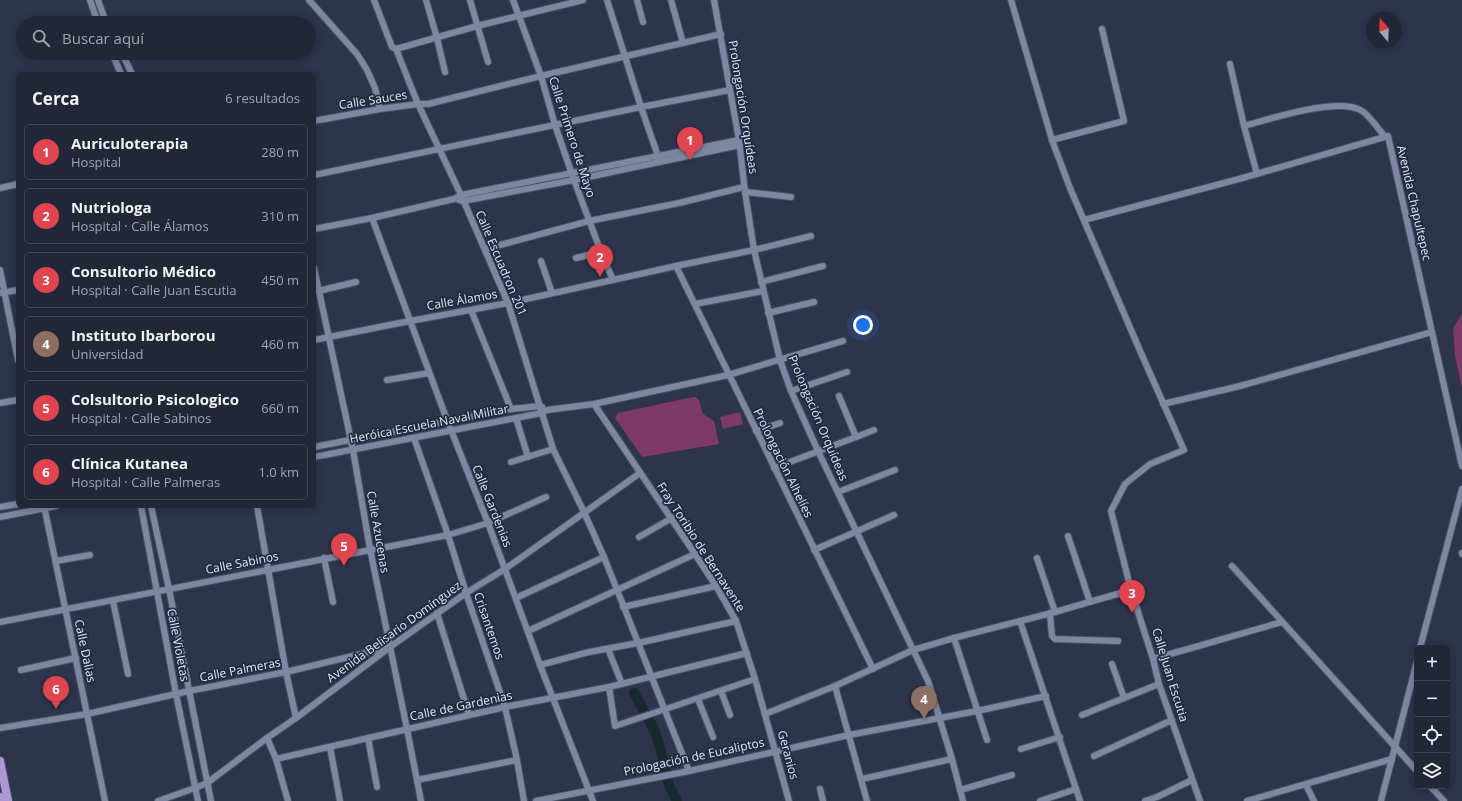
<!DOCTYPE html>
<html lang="es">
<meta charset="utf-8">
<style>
:root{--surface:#222738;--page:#2a2f40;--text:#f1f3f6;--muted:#a2a5ae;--line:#3f4453;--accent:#db2777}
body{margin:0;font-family:"Open Sans",sans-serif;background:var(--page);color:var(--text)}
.controls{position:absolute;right:12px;bottom:12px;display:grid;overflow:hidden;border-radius:6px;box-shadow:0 2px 10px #0003}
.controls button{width:36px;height:36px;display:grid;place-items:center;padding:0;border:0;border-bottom:1px solid var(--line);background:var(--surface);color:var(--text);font:20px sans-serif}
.compass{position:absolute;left:1366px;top:12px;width:36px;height:36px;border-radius:50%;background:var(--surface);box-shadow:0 2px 10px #0003;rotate:341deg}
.you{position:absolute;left:863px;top:325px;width:14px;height:14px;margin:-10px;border:3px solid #fff;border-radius:50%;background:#1a73e8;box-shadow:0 0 0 6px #1a73e833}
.badge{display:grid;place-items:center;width:26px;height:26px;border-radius:50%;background:var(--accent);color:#fff;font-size:13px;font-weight:700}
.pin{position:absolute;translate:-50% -33px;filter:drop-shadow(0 1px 2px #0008)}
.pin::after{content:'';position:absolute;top:21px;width:14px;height:12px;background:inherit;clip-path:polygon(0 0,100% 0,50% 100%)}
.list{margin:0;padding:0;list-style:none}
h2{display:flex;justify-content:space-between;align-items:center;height:52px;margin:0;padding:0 16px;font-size:17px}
h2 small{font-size:13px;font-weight:400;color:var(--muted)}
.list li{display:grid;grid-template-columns:26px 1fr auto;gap:12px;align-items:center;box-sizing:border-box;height:56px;margin:0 8px 8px;padding:0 8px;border:1px solid var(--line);border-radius:6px}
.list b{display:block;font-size:15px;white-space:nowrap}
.list p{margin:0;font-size:13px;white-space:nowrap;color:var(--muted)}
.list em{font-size:13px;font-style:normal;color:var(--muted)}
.icon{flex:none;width:22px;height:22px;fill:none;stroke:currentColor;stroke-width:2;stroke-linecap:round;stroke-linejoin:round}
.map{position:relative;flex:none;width:1462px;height:801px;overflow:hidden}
.search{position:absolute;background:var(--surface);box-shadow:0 2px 10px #0003;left:16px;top:16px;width:300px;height:44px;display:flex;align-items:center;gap:10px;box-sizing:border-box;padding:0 14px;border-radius:22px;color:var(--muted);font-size:15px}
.panel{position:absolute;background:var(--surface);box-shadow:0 2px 10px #0003;left:16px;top:72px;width:300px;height:436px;border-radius:6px}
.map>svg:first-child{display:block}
.park{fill:#7c396a}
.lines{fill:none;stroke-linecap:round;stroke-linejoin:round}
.river{stroke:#172a2b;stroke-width:10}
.minor-casing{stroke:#4a5063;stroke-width:8}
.major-casing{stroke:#4a5063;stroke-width:10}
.minor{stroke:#7e87a2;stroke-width:6}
.major{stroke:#ac98d6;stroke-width:8}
.labels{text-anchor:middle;stroke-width:3.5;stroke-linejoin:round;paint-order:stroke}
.street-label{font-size:12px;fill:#e2e7f6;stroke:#232a40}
</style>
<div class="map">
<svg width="1462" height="801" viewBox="0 0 1462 801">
<rect width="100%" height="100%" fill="#2d344b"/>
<!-- park -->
<g class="park">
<polygon points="1462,314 1462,388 1455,356 1453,328"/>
<polygon points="693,397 696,397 699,400 703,414 714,421 719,444 642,457 615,418 618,413"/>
<polygon points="740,412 743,424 723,429 720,417"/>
</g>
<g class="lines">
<!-- river -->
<polyline class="river" points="634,693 655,731 662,755 669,786 677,801"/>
<defs>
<g id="minor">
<polyline points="90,0 98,23"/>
<polyline points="98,0 106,23"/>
<polyline points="309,0 357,54 367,70 375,88 380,109"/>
<polyline points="374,0 392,47 396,49"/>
<polyline points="426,0 437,38 445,72"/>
<polyline points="470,0 488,62"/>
<polyline points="513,0 541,76 555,125 574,180 601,252 613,280"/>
<polyline points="607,0 641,107 659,159"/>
<polyline points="637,0 643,22"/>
<polyline points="671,0 683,43"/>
<polyline points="714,0 739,140 745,192 754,250 780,360 791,391 818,451 928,681 952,759 963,801"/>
<polyline points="1011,0 1052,140 1070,188 1141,353 1184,450 1150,464 1125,484 1111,511 1131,590 1153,659 1159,684 1200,801"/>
<polyline points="396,49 418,104 461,195 508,303 553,449 584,512 604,557 689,771"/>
<polyline points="396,49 477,26 583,0"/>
<polyline points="112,53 121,74"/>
<polyline points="122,53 132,74"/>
<polyline points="1230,64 1244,126 1257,174"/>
<polyline points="314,121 380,109 418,104 428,104 541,76 721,34"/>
<path d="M1244,126C1270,119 1339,96 1362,111C1369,115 1380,131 1385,137"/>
<polyline points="1052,140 1124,121 1102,29"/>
<polyline points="314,175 641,107 730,90"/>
<polyline points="0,188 18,184"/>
<polyline points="745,192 791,197"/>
<polyline points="459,200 463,201 574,180 740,145"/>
<polyline points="372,218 447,420 488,523 540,665 593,801"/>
<polyline points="1084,220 1239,179 1388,136 1462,466"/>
<polyline points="314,229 372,218 454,199 461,195 739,140"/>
<polyline points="485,249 589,221 679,203 744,187"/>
<polyline points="576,258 601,252"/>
<polyline points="541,261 552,293"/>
<polyline points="676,266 873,669"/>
<polyline points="314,268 353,450 370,549 407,729 421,801"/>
<polyline points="0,270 18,360"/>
<polyline points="761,282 823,266"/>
<polyline points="318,291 356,282"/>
<polyline points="0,293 18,290"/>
<polyline points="695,304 763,291"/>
<polyline points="471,310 511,409"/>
<polyline points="768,313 814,302"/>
<polyline points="314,340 410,321 508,303 676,266 754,250 811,236"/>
<polyline points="387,380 429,373"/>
<polyline points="791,391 847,372"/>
<polyline points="0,403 18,400"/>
<polyline points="594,404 695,554 716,586 736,621 755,679 789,801"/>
<polyline points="1163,404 1240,386 1432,332"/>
<polyline points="516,418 528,457"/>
<polyline points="756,431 780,423"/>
<polyline points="856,437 874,430"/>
<polyline points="414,438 448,535 466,593 505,707 517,760 524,801"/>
<polyline points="314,447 511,409 540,406 542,407"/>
<polyline points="314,457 542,413 547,410 594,404 728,375 843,341"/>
<polyline points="511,462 553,449"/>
<polyline points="774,468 856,437 839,396"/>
<polyline points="838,492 895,470"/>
<polyline points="44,506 105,801"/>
<polyline points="141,506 176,694 198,801"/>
<polyline points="151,506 169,589 211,801"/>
<polyline points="257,506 286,672 296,718"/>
<polyline points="0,507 18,504"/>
<polyline points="0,517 56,506"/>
<polyline points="1068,536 1090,602"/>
<polyline points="639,537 672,518"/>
<polyline points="814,550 894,515"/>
<polyline points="1462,554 1462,553"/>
<polyline points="324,558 333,602"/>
<polyline points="1037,558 1055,612"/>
<polyline points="56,561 90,555"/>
<polyline points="1232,566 1417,771"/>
<polyline points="516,598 604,557"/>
<polyline points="113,601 128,674"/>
<polyline points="623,607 716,586"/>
<polyline points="437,613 469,715"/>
<polyline points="1050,613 1052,636 1055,639 1118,641"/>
<polyline points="1020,621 1080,801"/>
<polyline points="0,622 448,535 488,523 546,497"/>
<polyline points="528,631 695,554"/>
<polyline points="954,638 987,740"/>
<polyline points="1420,648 1462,489"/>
<polyline points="608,649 622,684"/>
<polyline points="1153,659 1282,622"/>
<polyline points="1112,664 1124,698"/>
<polyline points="540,665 589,652 638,643 736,621"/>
<polyline points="21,670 76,658"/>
<polyline points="835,686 867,801"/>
<polyline points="609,687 615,726 755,679"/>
<polyline points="721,691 730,715"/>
<polyline points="698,699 713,737"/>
<polyline points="765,714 835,686 913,650 954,638 1055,612 1131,590"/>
<polyline points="1082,715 1159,684"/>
<polyline points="0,728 87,714 189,691 286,672 386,648"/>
<polyline points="267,738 276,759 288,801"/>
<polyline points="368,738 377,787"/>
<polyline points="330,747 340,801"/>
<polyline points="1021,749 1060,737"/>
<polyline points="1094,756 1172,720"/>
<polyline points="276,759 505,707 609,687 747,653"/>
<polyline points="862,779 952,759"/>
<polyline points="417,780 517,760"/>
<polyline points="1306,785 1314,801"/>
<polyline points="1430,786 1444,801"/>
<polyline points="820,789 823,801"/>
<polyline points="960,790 1012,775"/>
<polyline points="158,801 195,788 207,783 267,738 296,718 390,647 466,593 505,569 640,473"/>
<polyline points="536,801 689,771 849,735 977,711 1046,696"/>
<polyline points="1040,801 1076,789"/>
<polyline points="1145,801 1157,797 1192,780"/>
<polyline points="1247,801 1392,759"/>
<polyline points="1381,801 1417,661"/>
</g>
<g id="major">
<polyline points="0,761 8,801"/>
<polyline points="0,797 1,801"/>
</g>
</defs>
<!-- minor casing -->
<use href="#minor" class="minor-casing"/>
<!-- major casing -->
<use href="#major" class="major-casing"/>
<!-- minor -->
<use href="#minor" class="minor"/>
<!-- major -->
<use href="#major" class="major"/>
</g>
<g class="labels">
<!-- street labels -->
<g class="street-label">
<text transform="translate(373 100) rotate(-9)" y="4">Calle Sauces</text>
<text transform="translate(743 107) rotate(81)" y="4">Prolongación Orquídeas</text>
<text transform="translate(572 137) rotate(72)" y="4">Calle Primero de Mayo</text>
<text transform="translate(1414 203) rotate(77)" y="4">Avenida Chapultepec</text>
<text transform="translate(501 263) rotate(67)" y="4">Calle Escuadron 201</text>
<text transform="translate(462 300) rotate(-10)" y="4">Calle Álamos</text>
<text transform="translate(818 418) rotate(67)" y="4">Prolongación Orquídeas</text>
<text transform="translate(429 424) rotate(-11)" y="4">Heróica Escuela Naval Militar</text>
<text transform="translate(783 463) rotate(64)" y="4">Prolongación Alhelíes</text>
<text transform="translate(492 506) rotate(68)" y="4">Calle Gardenias</text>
<text transform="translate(378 532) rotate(80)" y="4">Calle Azucenas</text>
<text transform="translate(701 547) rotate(57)" y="4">Fray Toribio de Bernavente</text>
<text transform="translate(242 563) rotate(-11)" y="4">Calle Sabinos</text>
<text transform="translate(489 626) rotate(71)" y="4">Crisantemos</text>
<text transform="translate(394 632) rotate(-36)" y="4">Avenida Belisario Domínguez</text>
<text transform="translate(178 645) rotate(79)" y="4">Calle Violetas</text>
<text transform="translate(85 651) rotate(78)" y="4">Calle Dalias</text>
<text transform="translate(240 670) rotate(-11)" y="4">Calle Palmeras</text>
<text transform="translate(1170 675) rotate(73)" y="4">Calle Juan Escutia</text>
<text transform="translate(461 706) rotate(-12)" y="4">Calle de Gardenias</text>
<text transform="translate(788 755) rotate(75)" y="4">Geranios</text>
<text transform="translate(694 757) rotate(-12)" y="4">Prologación de Eucaliptos</text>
</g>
</g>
</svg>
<div class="controls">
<button>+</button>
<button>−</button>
<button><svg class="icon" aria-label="locate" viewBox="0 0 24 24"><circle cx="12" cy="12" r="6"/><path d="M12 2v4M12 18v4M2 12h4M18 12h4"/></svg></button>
<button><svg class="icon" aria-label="layers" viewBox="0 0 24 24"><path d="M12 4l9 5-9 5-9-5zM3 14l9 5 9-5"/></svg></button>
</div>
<svg class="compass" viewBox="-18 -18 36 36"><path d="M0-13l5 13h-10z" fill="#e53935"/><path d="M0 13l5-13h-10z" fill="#a2a5ae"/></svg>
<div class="you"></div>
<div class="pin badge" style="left:690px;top:160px;background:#e0444e">1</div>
<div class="pin badge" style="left:600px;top:277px;background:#e0444e">2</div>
<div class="pin badge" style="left:1132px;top:613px;background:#e0444e">3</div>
<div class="pin badge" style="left:924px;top:719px;background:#8d6e63">4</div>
<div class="pin badge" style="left:344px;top:566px;background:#e0444e">5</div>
<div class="pin badge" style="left:56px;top:709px;background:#e0444e">6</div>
<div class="search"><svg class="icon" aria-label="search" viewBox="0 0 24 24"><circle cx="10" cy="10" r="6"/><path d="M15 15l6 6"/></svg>Buscar aquí</div>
<section class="panel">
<h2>Cerca<small>6 resultados</small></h2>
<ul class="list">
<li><span class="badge" style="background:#e0444e">1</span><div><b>Auriculoterapia</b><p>Hospital</p></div><em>280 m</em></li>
<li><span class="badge" style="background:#e0444e">2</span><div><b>Nutriologa</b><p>Hospital · Calle Álamos</p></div><em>310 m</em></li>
<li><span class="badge" style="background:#e0444e">3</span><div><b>Consultorio Médico</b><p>Hospital · Calle Juan Escutia</p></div><em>450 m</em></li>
<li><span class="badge" style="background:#8d6e63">4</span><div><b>Instituto Ibarborou</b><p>Universidad</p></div><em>460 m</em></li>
<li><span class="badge" style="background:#e0444e">5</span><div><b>Colsultorio Psicologico</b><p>Hospital · Calle Sabinos</p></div><em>660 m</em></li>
<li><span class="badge" style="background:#e0444e">6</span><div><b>Clínica Kutanea</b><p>Hospital · Calle Palmeras</p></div><em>1.0 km</em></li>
</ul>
</section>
</div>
